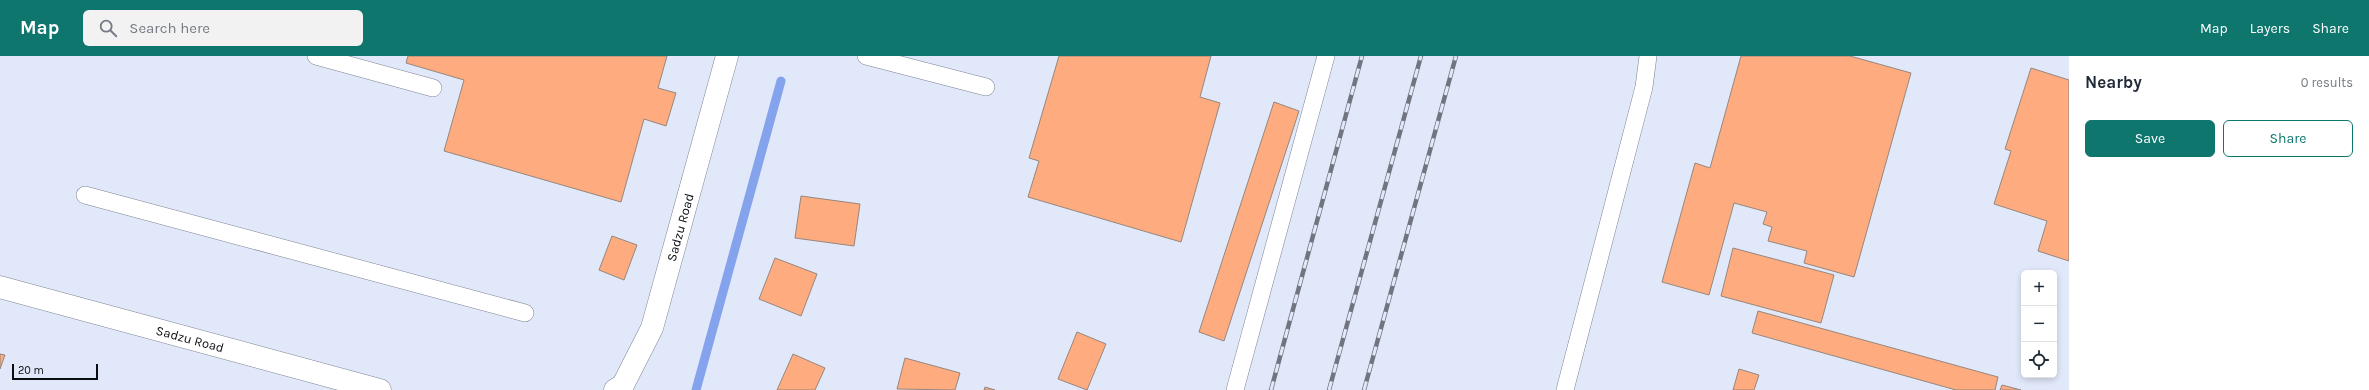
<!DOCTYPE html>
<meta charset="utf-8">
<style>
:root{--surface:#fff;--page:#f2f2f3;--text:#1f2937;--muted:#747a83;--line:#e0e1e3;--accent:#0f766e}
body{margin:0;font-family:Karla,sans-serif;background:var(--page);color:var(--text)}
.controls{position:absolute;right:12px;bottom:12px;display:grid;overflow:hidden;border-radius:6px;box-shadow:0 2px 6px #0003}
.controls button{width:36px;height:36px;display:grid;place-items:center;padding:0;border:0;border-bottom:1px solid var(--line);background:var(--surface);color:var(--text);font:20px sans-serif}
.scale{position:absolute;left:12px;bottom:10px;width:86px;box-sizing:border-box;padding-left:4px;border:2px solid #0b0d12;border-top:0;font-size:11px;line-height:14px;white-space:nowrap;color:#0b0d12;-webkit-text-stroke:3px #e1e8f9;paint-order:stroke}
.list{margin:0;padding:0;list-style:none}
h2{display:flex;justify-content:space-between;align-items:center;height:52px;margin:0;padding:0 16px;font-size:17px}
h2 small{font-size:13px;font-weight:400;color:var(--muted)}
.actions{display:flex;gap:8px;padding:12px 16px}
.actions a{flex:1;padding:9px 0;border:1px solid var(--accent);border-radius:6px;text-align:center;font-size:14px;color:var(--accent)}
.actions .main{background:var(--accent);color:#fff}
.icon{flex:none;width:22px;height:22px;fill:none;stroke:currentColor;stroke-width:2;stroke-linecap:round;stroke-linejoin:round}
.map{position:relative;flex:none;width:2069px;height:334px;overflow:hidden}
header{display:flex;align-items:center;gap:24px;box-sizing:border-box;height:56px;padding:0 20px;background:var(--accent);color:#fff}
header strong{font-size:19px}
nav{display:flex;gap:22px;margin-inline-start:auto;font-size:14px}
.search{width:280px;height:36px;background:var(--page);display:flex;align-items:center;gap:10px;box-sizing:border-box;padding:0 14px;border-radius:6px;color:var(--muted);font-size:15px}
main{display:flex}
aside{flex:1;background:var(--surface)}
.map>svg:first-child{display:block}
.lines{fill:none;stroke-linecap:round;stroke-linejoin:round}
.stream{stroke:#85a2ec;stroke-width:9}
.building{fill:#feac7f;stroke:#96867d}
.lane-casing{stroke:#7e8493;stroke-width:18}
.street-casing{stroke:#7e8493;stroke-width:23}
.lane{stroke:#fff;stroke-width:17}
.street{stroke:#fff;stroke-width:22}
.rail-casing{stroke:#717580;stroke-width:4.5}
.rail{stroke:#e1e8f9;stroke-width:3;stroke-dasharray:9;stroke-linecap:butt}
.labels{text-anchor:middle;stroke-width:4;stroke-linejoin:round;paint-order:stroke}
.street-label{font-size:13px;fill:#0b0d12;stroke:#e1e8f9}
</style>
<header>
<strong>Map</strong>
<div class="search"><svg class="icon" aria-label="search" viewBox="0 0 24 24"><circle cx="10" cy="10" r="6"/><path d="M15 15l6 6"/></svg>Search here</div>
<nav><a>Map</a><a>Layers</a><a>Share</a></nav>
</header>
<main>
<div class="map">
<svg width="2069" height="334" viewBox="0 0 2069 334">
<rect width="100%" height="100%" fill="#e1e8f9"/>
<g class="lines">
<!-- stream -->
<polyline class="stream" points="696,334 781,25"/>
</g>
<!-- building -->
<g class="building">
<polygon points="408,0 667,0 658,32 676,37 666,70 644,63 621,146 444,95 464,24 406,7"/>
<polygon points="1059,0 1211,0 1200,41 1220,47 1181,186 1028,141 1039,105 1029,102"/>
<polygon points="1741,0 1850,0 1911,17 1854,221 1804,207 1807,195 1768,185 1772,171 1763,168 1767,156 1734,147 1709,239 1662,226 1695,107 1710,112"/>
<polygon points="2031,12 2069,24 2069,205 2038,195 2047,165 1994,148 2011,95 2005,93"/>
<polygon points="1274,46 1299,55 1224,285 1199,276"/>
<polygon points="801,140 860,148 854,190 795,182"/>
<polygon points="612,180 637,189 624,224 599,214"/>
<polygon points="1733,192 1834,219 1821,267 1721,240"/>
<polygon points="775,202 817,218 801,260 759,243"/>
<polygon points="1758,255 1998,321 1995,334 1956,334 1752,277"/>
<polygon points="1077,276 1106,288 1087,334 1058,323"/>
<polygon points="0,298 5,299 0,313"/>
<polygon points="793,298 825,312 815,334 777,334"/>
<polygon points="905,302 960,317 955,334 897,333"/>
<polygon points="1739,313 1759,319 1754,334 1733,334"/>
<polygon points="2002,329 2021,334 2000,334"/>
<polygon points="985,331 995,334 984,334"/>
</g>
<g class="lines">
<defs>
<g id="lane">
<polyline points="316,0 433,32"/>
<polyline points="866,0 986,31"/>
<polyline points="85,139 525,257"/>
<polyline points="1235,334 1326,0"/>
<polyline points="1565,334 1644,31 1648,0"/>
</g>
<g id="street">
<path id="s1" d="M0,231L380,334"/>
<path id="s2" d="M615,334L623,329L652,272L727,0"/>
</g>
</defs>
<!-- lane casing -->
<use href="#lane" class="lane-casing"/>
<!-- street casing -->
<use href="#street" class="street-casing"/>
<!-- lane -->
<use href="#lane" class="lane"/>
<!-- street -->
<use href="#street" class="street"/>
<defs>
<g id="rail">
<polyline points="1271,334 1362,0"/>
<polyline points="1329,334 1421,0"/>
<polyline points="1364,334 1456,0"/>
</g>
</defs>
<!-- rail casing -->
<use href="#rail" class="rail-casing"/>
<!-- rail -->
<use href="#rail" class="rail"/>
</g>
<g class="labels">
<!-- street labels -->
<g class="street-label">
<text dy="5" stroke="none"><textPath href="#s2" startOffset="178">Sadzu Road</textPath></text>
<text dy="5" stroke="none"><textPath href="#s1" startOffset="197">Sadzu Road</textPath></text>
</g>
</g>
</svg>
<div class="controls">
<button>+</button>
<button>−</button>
<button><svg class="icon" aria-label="locate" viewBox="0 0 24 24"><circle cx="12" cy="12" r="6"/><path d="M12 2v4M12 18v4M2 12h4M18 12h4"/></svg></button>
</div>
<div class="scale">20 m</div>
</div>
<aside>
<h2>Nearby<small>0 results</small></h2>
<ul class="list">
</ul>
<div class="actions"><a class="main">Save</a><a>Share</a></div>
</aside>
</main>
